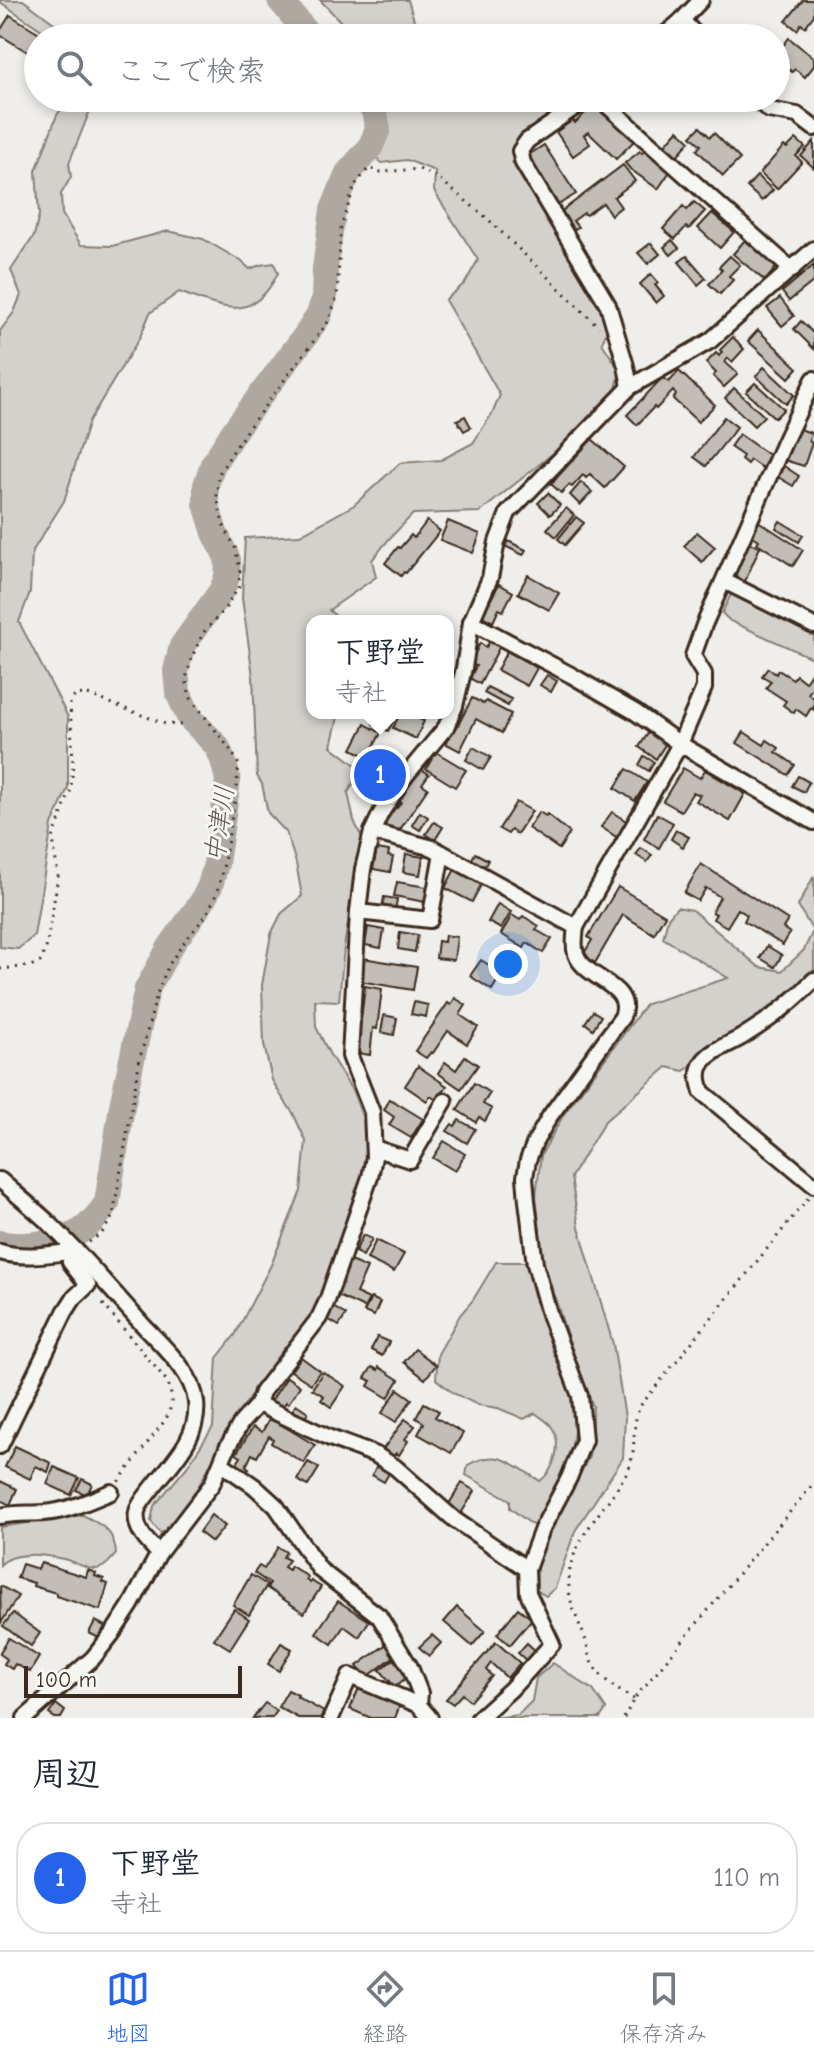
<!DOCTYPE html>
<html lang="ja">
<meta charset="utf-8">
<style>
:root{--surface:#fff;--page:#f6f6f7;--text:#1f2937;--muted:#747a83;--line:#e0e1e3;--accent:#2563eb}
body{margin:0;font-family:"Comic Neue","Klee One",sans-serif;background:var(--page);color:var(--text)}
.scale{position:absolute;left:24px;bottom:20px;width:218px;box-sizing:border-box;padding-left:8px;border:4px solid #3b2a1e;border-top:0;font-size:22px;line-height:28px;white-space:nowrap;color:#3b2a1e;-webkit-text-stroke:6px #f6f6f2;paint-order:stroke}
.you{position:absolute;left:508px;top:964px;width:28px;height:28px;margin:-20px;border:6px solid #fff;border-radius:50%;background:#1a73e8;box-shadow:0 0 0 12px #1a73e833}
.badge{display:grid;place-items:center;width:52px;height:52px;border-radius:50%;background:var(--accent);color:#fff;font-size:26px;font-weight:700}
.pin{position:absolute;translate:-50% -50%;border:4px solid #fff;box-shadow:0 2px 8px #0006}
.popup{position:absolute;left:306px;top:615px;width:148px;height:104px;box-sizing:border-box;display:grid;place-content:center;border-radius:16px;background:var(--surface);filter:drop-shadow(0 2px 6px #0005);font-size:26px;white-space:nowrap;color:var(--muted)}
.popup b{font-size:30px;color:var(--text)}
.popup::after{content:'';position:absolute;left:50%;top:100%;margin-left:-16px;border:16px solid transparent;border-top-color:var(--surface)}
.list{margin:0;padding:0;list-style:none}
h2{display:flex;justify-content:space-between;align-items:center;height:104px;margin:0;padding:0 32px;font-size:34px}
h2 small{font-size:26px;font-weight:400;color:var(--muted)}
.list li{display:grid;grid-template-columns:52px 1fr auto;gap:24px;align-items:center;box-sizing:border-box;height:112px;margin:0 16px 16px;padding:0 16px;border:2px solid var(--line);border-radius:32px}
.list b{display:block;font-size:30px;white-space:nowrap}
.list p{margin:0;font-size:26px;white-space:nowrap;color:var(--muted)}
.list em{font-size:26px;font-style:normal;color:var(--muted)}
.icon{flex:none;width:44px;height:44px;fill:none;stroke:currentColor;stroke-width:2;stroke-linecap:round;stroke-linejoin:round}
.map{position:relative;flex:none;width:814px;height:1718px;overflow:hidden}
.search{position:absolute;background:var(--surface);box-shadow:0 4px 12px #0003;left:24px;right:24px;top:24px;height:88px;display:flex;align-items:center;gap:20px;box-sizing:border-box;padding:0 28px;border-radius:44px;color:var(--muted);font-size:30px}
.sheet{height:232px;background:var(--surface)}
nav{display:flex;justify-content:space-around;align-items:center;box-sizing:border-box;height:112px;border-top:2px solid var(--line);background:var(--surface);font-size:22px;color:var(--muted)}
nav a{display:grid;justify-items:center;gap:4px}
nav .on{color:var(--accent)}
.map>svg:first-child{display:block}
.green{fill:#d4d1cc;stroke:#887e75;stroke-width:2}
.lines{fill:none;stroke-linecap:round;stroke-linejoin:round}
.river{stroke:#afa8a1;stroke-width:26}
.building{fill:#c2bdb7;stroke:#3b2a1e;stroke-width:2}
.minor-casing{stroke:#3b2a1e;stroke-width:20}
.path{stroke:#3b2a1e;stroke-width:3;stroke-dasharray:2 6;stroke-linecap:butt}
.minor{stroke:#f6f6f2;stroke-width:14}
.labels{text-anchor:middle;stroke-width:6;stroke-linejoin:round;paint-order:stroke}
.water-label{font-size:26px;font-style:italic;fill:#64564c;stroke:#f6f6f2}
</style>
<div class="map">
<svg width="814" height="1718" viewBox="0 0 814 1718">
<rect width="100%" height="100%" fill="#efeeea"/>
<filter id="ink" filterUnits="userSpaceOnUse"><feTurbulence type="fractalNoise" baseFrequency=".0125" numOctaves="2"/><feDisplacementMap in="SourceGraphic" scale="16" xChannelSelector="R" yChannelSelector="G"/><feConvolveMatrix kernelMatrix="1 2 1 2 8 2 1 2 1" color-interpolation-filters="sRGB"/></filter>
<g filter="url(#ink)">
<!-- green -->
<g class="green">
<polygon points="0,0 23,0 74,38 51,38 49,35 0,2"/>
<polygon points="320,0 408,0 416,27 425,38 339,38 344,25"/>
<path d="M69,98H95L69,163L71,177L61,194L62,214L81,245L112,246L168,231L203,239L241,261L250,269L260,265L274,263L278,273C253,324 223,308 179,292L150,313L140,337L89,421L64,501L32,552L30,592L19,622L68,717V788L52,825L34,936L18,949L0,947V331L14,312L21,295L11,270L34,236L39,215L36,171L57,115Z"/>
<polygon points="371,98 576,98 532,130 515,148 512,162 603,310 608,327 602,343 620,371 615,394 561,447 480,512 413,514 389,539 372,560 376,577 329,610 341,621 312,621 312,713 339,713 331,746 361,769 348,793 354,821 362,838 344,947 339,1001 315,1000 316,1027 330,1055 353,1092 366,1127 365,1166 357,1195 318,1306 296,1338 257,1386 233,1423 190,1502 168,1531 160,1533 151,1521 154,1506 187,1467 213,1427 217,1358 235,1335 271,1265 301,1191 306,1141 293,1113 280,1094 272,1080 264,1045 262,985 271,934 281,914 302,896 296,863 286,832 268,813 262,784 257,776 253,676 242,598 245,538 300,535 354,505 400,463 441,460 473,443 493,412 500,395 445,300 465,283 478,260 434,191 435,171 407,160 381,163 376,156 381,134 382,110"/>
<polygon points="731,594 814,636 814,659 730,621 722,613"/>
<polygon points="814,876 814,970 793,996 733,1035 684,1071 667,1067 605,1121 571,1177 579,1227 613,1344 625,1417 623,1458 575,1531 555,1588 546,1596 536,1590 537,1567 549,1529 589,1457 593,1407 566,1332 543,1260 536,1196 541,1155 564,1114 646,1004 728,978 663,938 668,918 677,907 692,910 759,967 782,971 804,950 813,931 798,906"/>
<path d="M496,1262H526L537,1308L571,1391L576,1416L570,1461L535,1527L510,1508V1500L466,1475L468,1465C500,1447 513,1465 540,1481C555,1470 563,1442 551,1426C548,1421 540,1417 535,1413L524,1419L498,1408L478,1405L453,1393L436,1379L438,1354L460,1315L473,1300Z"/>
<path d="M83,1515C103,1526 114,1530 116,1554C110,1561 104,1569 95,1569C85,1569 73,1561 63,1559C44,1555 14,1550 0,1565V1527Z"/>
<polygon points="553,1663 593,1690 606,1709 600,1718 492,1718 518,1715 532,1701 536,1678"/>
</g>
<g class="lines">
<!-- river -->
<g class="river">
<polyline points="280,0 311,38"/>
<path d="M0,1243C21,1249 62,1242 81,1231C92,1224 100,1213 107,1203L122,1106L147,989L170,947L202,902L210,886L216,864L228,780L223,760L217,746L189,717L178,692L176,671L182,646L222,590L227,577L228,560L215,533L206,504V485L213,464L236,428L306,335L319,315L324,299L325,268L333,210L348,173L370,148L378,129L374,111L366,98"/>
</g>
</g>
<!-- building -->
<g class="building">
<polygon points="803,0 814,0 814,15 805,27 801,24 797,30 786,21"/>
<polygon points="10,15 41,34 29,53 0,35 0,31"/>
<polygon points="789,38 814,58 814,66 805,77 795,69 792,72 787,68 784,71 777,66 781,61 776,57 776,55"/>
<polygon points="595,103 634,141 616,159 588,132 584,135 590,144 573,156 556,132 573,120 575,123"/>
<polygon points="700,127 710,137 714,133 740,159 723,176 697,150 701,145 691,136"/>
<polygon points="678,130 690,141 676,157 664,146"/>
<polygon points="796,139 805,147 796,156 802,162 777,189 760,173 784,146 787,148"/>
<polygon points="814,141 814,168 801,156"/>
<polygon points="544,145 576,194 558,205 527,156"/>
<polygon points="644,150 671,170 658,189 630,169 625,163 640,151 642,153"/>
<polygon points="623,165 635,181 614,197 621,207 611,215 603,203 586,215 584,213 573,221 578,227 572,231 558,214"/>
<polygon points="757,176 773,190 762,201 747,187"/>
<polygon points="694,202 705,211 689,229 686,227 675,239 663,229 683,206 687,210"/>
<polygon points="712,213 734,232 720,248 698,228"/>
<polygon points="672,240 679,248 671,255 664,247"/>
<polygon points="745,240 777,266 765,281 733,254"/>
<polygon points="651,243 660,254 648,264 638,253"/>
<polygon points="687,256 706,278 698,285 679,262"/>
<polygon points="730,256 740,265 729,276 733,280 720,294 709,284 722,270 719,267"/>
<polygon points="814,265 814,281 789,301 782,292"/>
<polygon points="651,274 658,282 655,285 664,296 656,303 640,284"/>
<polygon points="780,298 794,316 782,326 767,308"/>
<polygon points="801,321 814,334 814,349 794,329"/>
<polygon points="758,330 798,368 789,378 748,341"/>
<polygon points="733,337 744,349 732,362 728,358 725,362 738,374 724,387 713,376 716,373 706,363 716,353 719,356 722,352 720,350"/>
<polygon points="764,367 794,395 786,404 756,376"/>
<polygon points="679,371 715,405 698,422 673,399 676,395 673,391 656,409 654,407 637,425 627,415 663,377 669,382"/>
<polygon points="755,383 784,409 775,418 746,392"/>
<polygon points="734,388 764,416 754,426 725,398"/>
<polygon points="465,416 471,427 464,431 457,420"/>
<polygon points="724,417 737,427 706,466 694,457"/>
<polygon points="797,428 811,433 809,441 812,443 804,466 784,460 792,436 795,437"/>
<polygon points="739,434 770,456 762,468 750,460 747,464 741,459 743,456 730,447"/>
<polygon points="592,439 624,467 605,488 590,474 586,478 583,475 572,487 569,485 561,493 551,484"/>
<polygon points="784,466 799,476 793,486 778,477"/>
<polygon points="581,482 592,492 580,505 570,495"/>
<polygon points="548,493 560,505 550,515 538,503"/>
<polygon points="566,508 574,515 556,537 547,529"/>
<polygon points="576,517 584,523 565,545 558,539"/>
<polygon points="427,521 440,531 406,573 404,572 401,576 385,563 398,547 400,548 411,535 414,538"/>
<polygon points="448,521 480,534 473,553 440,540"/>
<polygon points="758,521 803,550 793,566 757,543 759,540 750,534"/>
<polygon points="780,521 803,535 799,542 776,528"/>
<polygon points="697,532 715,547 702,562 684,546"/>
<polygon points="508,541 526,550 523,555 505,546"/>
<polygon points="747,542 760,547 743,586 730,581"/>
<polygon points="528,575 559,593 549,610 518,593"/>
<polygon points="499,584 513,592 503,611 499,609 493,622 482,616"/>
<polygon points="490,641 500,646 480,684 470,678 476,666 470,663 480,643 486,647"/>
<polygon points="507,651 537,668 527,686 497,670"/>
<polygon points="768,668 776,674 778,670 793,679 796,675 805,682 812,671 814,672 814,685 808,694 814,698 814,710 811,708 806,716 796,709 794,713 783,705 786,701 766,688 771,681 762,676"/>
<polygon points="547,675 557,681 551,692 540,685"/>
<polygon points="487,687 511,699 508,706 484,693"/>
<polygon points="472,698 484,704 486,701 511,714 502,733 476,719 460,751 445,743 452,730 455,731"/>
<polygon points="400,713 407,713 424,721 416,739 393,728"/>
<polygon points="377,714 393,722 388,731 373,724"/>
<polygon points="365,724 381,733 368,757 352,749"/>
<polygon points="649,732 666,743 656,759 639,747"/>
<polygon points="744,732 764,745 767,740 779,748 776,752 795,765 788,775 737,743"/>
<polygon points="473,747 491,757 483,770 466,760"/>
<polygon points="436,752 466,770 455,787 426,769"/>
<polygon points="644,756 654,762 649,771 639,765"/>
<polygon points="379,761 394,769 382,790 367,782"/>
<polygon points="419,768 429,774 422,784 428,788 397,834 382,824 394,806 397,808 401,802 398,800"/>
<polygon points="683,768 700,778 705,770 745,794 730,821 696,801 700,795 693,792 681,811 663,801"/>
<polygon points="627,769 647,782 635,801 615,788"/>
<polygon points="798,776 809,782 804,792 792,786"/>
<polygon points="516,802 532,811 517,834 511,830 508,834 499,829"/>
<polygon points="420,812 428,817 420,830 412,825"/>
<polygon points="539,812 546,816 547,814 570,833 559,849 528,828"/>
<polygon points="612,812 628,822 618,838 601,827"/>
<polygon points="657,814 673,823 659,848 644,839"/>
<polygon points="434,822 443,827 435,840 426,834"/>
<polygon points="676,830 689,837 683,847 671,839"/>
<polygon points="641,848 652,855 647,862 636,855"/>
<polygon points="377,849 389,851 388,856 393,857 390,872 373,869"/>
<polygon points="475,853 488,860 484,868 471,861"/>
<polygon points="406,854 423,857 420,875 403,872"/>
<polygon points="701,864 788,920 783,928 790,933 783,945 744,921 747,915 738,909 727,927 713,919 716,914 712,912 720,897 706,888 698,901 684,893"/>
<polygon points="455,869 482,883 472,902 445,888"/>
<polygon points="397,882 427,887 425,902 394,896"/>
<polygon points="618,887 665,915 654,934 623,915 595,963 583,955 592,940 588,937"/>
<polygon points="384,897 397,899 395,911 382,909"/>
<polygon points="498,904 511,912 501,929 488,922"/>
<polygon points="512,915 520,920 523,916 539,926 536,930 552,939 543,953 527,943 524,948 501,934"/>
<polygon points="368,927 384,930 381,948 365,945"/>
<polygon points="400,932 418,935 415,952 398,949"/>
<polygon points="445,935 457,937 454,960 436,958 438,941 444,942"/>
<polygon points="767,946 782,955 775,967 760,958"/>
<polygon points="363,958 417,967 413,990 359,981"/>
<polygon points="481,960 502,973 492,990 470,976"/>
<polygon points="365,986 382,989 377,1029 373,1028 370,1055 357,1053"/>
<polygon points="455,998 466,1005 460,1015 478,1027 467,1044 448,1031 433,1053 431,1052 426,1058 415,1051 448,1003 451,1005"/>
<polygon points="414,1002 428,1005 426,1017 411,1014"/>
<polygon points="593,1011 601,1016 593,1029 585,1023"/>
<polygon points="384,1015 397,1018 394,1035 381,1032"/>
<polygon points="465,1056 478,1065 461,1089 438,1073 445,1062 456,1070"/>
<polygon points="418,1066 447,1086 437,1100 430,1096 427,1101 405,1086"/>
<polygon points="474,1083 490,1093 483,1104 492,1109 485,1121 479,1117 476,1122 457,1110"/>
<polygon points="390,1099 423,1119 411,1138 389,1125 394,1117 384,1110"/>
<polygon points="459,1120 475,1129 467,1143 447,1131 452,1124 455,1126"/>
<polygon points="444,1141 465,1154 455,1171 433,1158"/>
<polygon points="363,1235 372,1239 363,1256 355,1252"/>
<polygon points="376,1240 404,1254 394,1272 367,1259"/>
<polygon points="350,1261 367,1268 356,1293 369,1299 364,1308 334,1294"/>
<polygon points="371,1298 380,1302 374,1316 364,1312"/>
<polygon points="333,1307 346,1315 339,1326 326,1318"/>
<polygon points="377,1337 389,1342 382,1356 371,1350"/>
<polygon points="415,1349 436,1365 425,1379 404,1362"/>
<polygon points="301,1357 320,1371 311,1384 291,1371"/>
<polygon points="372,1367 378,1370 379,1367 399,1380 388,1398 368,1386 371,1381 365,1378"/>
<polygon points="323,1372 345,1386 331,1407 321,1400 324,1396 312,1389"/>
<polygon points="287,1377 300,1386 288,1404 286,1402 280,1411 269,1404"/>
<polygon points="398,1389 412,1399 396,1422 382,1413"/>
<polygon points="424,1403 439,1411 435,1417 463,1433 451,1453 418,1434 424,1423 416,1418"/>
<polygon points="296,1404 308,1412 302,1423 290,1416"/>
<polygon points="270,1418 315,1445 304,1463 271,1443 273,1439 269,1436 257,1457 252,1454 246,1466 249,1468 244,1476 233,1469 241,1457 236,1454 253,1427 262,1432"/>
<polygon points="405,1419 415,1426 405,1439 408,1441 399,1455 396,1453 391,1459 381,1452"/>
<polygon points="15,1446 51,1463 48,1472 36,1466 30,1479 5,1467"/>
<polygon points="308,1462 319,1468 308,1486 297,1480"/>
<polygon points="378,1463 391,1470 384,1482 372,1475"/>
<polygon points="54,1467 79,1478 71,1495 47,1484"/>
<polygon points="82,1479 92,1484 87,1495 76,1490"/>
<polygon points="0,1481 17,1489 10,1505 0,1500"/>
<polygon points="462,1483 475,1491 460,1515 447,1507"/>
<polygon points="211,1515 225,1526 212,1542 199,1532"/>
<polygon points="278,1547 286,1552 283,1557 289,1560 284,1567 289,1570 291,1566 308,1577 306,1580 310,1583 311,1581 321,1587 304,1613 267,1588 270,1584 254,1573 259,1566 264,1569"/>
<polygon points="41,1563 86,1577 88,1570 96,1573 95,1576 104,1579 103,1582 108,1584 100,1610 56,1596 56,1593 33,1586 34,1583 17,1578 22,1564 38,1569"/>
<polygon points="251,1575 267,1585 249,1615 233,1605"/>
<polygon points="1,1586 18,1596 1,1623 0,1587"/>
<polygon points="338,1601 369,1621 359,1637 344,1626 332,1644 316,1633"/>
<polygon points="457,1607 485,1631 472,1646 444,1622"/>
<polygon points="518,1608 532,1619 510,1645 497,1634"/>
<polygon points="234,1609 249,1619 230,1649 214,1639"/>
<polygon points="13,1613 40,1633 31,1646 3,1626"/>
<polygon points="95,1621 105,1626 99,1638 89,1633"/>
<polygon points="432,1635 441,1643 429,1656 419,1647"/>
<polygon points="9,1638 39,1657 30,1672 15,1664 12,1669 4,1664 7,1659 0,1654 0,1652"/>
<polygon points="496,1642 520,1663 507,1678 491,1663 486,1670 492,1676 470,1701 462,1694 453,1704 446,1699"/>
<polygon points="281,1643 292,1649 279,1671 268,1664"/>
<polygon points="388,1643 396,1655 366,1678 357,1666"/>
<polygon points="527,1643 538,1653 529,1663 518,1653"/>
<polygon points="394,1659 408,1676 395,1687 380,1670"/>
<polygon points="359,1688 400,1705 395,1718 371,1718 350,1709"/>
<polygon points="288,1690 298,1695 297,1697 324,1712 320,1718 298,1718 278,1707"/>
<polygon points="265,1703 277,1711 272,1718 253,1718"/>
<polygon points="56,1704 65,1711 61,1718 55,1718 49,1714"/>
</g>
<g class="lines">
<defs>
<g id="minor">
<polyline points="682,20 699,38"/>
<polyline points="661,38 682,20 701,0"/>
<polyline points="588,98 527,141 520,151 523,163 608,305 626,366 630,387"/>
<polyline points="599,98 792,270"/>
<polyline points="754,98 769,110 797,115 814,128"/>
<polyline points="724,581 814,626"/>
<polyline points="471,622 571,675 635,712 680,744 814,822"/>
<path d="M372,832L433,848L576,927C575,936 573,945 576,954C585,980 635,985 622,1017L550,1116L535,1142L528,1160L525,1177L527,1201L535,1264L550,1317L580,1396L584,1440L569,1478L542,1529L527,1569"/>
<polyline points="358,912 430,920 442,853"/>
<polyline points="576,927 680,744 704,688 704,674 693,656 704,625 785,440 814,379"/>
<path d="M814,980C793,1002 771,1019 745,1035C732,1044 712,1049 703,1062C696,1072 699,1082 702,1092L814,1185"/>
<polyline points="374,1148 410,1160 445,1101"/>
<path d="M0,1180C17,1195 34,1209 50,1224C82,1256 112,1290 141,1323C161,1345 193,1371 196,1402C200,1438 170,1464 150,1491C146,1496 138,1505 137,1512C134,1529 148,1543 159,1553"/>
<path d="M0,1252C25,1259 50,1254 76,1251"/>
<polyline points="258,1404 330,1438 376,1455 395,1467 455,1520 527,1569 528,1593 552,1644 511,1689 479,1718"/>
<polyline points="0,1446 65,1312 74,1298 88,1285 70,1262 76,1251"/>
<polyline points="222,1464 254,1486 276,1506 320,1570 379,1616 410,1667 420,1693 419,1705 430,1718"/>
<path d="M0,1516C15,1513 29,1514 44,1513C68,1511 89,1501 111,1492"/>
<polyline points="25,1718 93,1658 112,1634 131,1605 159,1553 212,1484 227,1448 241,1423 258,1404 262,1392 319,1318 327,1301 370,1177 374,1157 372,1112 350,1056 358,912 363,869 372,832 381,813 403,779 446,727 455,706 464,668 471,622 490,578 497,542 508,513 630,387 710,341 814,249"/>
<polyline points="331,1718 350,1676 419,1705"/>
</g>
</defs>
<!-- minor casing -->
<use href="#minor" class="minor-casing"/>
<!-- path -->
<g class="path">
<path d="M0,969L30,966L40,962L46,949L58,877L53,838L71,789L73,762L70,702C76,692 82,694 92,696L165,724L181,725"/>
<polyline points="89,1242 102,1233 113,1216 140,1058 157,994 168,966 182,945 207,914 217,893 223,868 235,798 239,765 232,752 190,697 186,679 192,657 203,633 224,610 239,587 240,569 235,547 223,524 217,497 218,475 246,431 328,322 337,297 341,227 355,185 369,168 381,172 419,169 438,178 488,219 599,327"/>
<path d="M103,1304L166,1380C173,1394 173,1405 166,1419L118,1482"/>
<path d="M634,1699C619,1692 596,1675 590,1659C588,1653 588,1646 586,1641C580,1624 570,1607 569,1588C565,1542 609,1508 628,1470C638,1449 630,1424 641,1405L809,1197"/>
<polyline points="624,1718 634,1699 814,1483"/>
</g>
<!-- minor -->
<use href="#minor" class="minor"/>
</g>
</g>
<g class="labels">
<!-- water labels -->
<g class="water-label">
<text transform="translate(219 824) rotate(-82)" y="9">中津川</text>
</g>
</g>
</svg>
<div class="scale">100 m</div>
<div class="you"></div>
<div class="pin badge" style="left:380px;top:775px">1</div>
<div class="popup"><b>下野堂</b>寺社</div>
<div class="search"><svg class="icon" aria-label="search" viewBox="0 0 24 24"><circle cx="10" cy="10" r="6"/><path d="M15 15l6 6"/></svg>ここで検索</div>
</div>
<section class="sheet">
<h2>周辺<small></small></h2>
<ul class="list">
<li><span class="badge">1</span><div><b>下野堂</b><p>寺社</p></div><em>110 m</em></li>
</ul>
</section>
<nav>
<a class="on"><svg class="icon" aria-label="map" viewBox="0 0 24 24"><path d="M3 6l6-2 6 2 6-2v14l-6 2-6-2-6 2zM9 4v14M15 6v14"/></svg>地図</a>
<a><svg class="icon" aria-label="directions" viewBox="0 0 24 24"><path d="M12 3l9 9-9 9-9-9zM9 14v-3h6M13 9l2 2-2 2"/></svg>経路</a>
<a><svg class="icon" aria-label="saved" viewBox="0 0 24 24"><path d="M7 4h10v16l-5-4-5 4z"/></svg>保存済み</a>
</nav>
